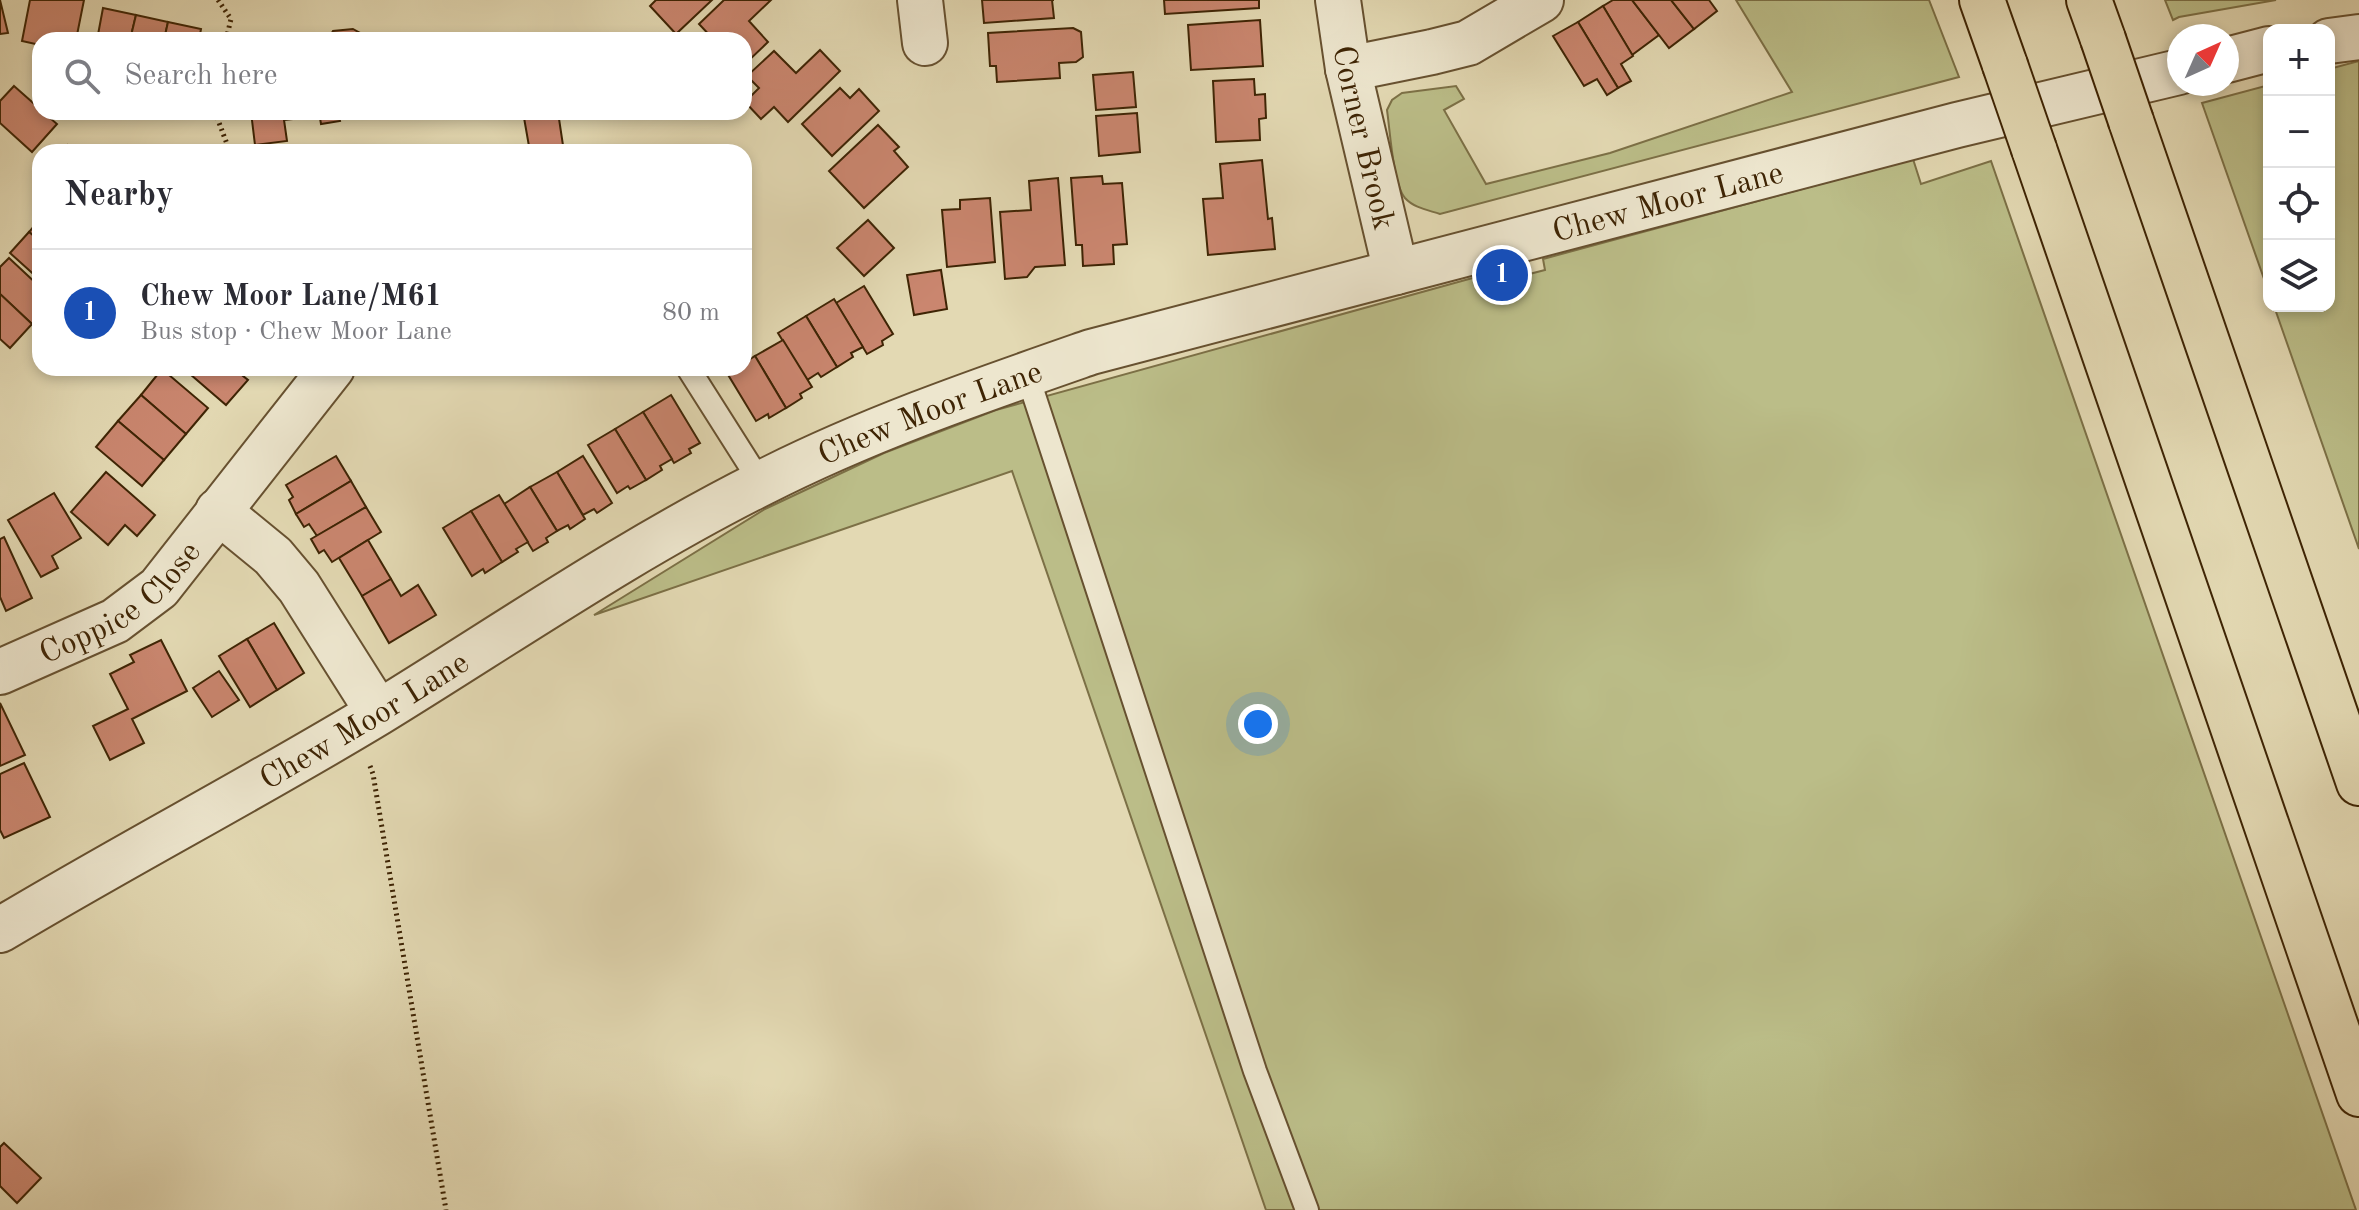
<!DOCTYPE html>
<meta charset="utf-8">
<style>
:root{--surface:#fff;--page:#f7f7f7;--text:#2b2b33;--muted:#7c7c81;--line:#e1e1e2;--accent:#8f2418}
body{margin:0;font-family:"Old Standard TT",serif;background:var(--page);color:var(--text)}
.controls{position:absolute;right:24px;top:24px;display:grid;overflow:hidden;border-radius:16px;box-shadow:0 4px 12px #0003}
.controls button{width:72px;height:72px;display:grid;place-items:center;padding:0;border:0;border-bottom:2px solid var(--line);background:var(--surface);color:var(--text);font:40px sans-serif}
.compass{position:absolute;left:2167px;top:24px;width:72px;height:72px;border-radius:50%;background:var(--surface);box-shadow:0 4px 12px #0003;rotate:45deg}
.you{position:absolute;left:1258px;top:724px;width:28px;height:28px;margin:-20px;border:6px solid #fff;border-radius:50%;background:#1a73e8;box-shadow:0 0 0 12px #1a73e833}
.badge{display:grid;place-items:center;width:52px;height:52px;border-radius:50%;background:var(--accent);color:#fff;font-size:26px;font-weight:700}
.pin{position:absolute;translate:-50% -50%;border:4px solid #fff;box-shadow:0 2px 8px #0006}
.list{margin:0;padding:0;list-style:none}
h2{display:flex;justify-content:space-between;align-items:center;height:104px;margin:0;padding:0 32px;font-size:34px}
h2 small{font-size:26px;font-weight:400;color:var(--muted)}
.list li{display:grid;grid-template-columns:52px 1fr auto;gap:24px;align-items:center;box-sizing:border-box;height:128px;padding:0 32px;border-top:2px solid var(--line)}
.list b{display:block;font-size:30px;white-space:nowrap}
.list p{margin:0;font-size:26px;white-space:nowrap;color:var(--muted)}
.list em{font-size:26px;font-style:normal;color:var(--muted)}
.icon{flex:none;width:44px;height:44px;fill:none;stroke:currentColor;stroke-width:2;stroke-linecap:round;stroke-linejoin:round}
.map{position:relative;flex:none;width:2359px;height:1210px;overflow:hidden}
.search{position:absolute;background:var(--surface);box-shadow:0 4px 12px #0003;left:32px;top:32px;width:720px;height:88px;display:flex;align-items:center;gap:20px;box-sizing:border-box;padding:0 28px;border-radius:24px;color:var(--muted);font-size:30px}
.panel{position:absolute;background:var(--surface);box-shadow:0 4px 12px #0003;left:32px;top:144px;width:720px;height:232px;border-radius:24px}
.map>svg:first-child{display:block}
.green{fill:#bbbd88;stroke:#7c7046;stroke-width:2}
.building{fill:#ca866f;stroke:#3e2404;stroke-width:2}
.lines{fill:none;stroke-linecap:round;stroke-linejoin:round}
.service-casing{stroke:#675130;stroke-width:26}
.minor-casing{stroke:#675130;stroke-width:48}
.tertiary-casing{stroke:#675130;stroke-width:48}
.motorway-casing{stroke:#3e2404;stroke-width:48}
.path{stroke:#3e2404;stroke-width:5;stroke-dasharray:2 4;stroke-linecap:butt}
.service{stroke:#ede6ce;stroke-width:22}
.minor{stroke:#ede6ce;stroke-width:44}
.tertiary{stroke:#ede6ce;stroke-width:44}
.motorway{stroke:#e3d9b3;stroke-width:44}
.motorway-bridge-casing{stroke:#3e2404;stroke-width:48;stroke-linecap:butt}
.motorway-bridge{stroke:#e3d9b3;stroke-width:44}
.labels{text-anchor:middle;stroke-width:6;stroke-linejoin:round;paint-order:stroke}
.street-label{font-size:32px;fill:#3e2404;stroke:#ede6ce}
</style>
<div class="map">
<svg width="2359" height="1210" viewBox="0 0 2359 1210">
<rect width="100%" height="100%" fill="#e3d9b3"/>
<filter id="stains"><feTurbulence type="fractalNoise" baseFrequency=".0025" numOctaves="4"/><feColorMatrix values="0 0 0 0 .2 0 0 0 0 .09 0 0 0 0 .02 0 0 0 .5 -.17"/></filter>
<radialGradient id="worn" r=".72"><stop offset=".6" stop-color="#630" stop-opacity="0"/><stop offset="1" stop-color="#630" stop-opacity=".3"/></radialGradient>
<!-- green -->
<g class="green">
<path d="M1736,0H1929L1959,77L1440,214C1428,210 1414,208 1405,198C1393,184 1390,130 1387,110L1392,100L1402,93L1456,86L1464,99L1444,110L1486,184L1610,153L1792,92Z"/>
<polygon points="2165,0 2276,0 2179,17 2173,20"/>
<polygon points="2359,61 2359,549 2274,306 2329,306 2329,69"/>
<polygon points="2269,85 2269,293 2202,103"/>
<polygon points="1913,159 1921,184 1991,161 2356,1210 1266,1210 1012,471 594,615 765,509 884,453 996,410 1487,274 1490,284 1545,270 1543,259"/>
</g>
<!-- building -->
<g class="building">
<polygon points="0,0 8,33 0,34"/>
<polygon points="30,0 84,0 76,40 40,40 40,45 22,41"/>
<polygon points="656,0 712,0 676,34 650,6"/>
<polygon points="724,0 771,0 749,21 768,42 744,65 744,40 714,40 699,24"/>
<polygon points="982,0 1054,0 1052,0 1054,18 984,23"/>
<polygon points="1164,0 1259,0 1259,8 1165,14"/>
<polygon points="1613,0 1632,0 1659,35 1632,55 1603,6"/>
<polygon points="1632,0 1671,0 1694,29 1669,48"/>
<polygon points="1671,0 1709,0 1717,11 1694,29"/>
<polygon points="1603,6 1633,56 1621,64 1631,81 1618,88 1578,22"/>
<polygon points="103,8 136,15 130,40 97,40"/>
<polygon points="136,15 168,22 164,40 130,40"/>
<polygon points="1260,20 1263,66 1191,70 1188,25"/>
<polygon points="168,22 201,29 199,40 164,40"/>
<polygon points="1578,22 1618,88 1607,95 1597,79 1584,86 1553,36"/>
<polygon points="1073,28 1081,32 1083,57 1076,62 1059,63 1060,78 997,82 996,66 990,66 988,33"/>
<polygon points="353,29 360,33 361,40 328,40 333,31"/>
<polygon points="820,50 840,71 788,122 774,107 761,119 745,102 759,88 747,76 774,51 796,73"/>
<polygon points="1133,72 1136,107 1096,110 1093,75"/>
<polygon points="1254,79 1255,95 1265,94 1266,118 1259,119 1260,140 1216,142 1213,81"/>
<polygon points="14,86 40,109 40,112 43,112 57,124 32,152 0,123 0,101"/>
<polygon points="840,88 850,98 859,89 879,111 832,156 802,124"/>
<polygon points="251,112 310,112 310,117 284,120 287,141 255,145"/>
<polygon points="319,112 338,112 340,121 321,124"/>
<polygon points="523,112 558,112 564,152 530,152"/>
<polygon points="1137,113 1140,152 1099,156 1096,116"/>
<polygon points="878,125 899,147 894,151 908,167 864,208 829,171"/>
<polygon points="68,145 97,152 66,152"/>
<polygon points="1262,160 1268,219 1272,218 1275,249 1208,255 1203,199 1223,198 1220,164"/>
<polygon points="1102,176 1103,184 1122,183 1127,244 1113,245 1114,264 1083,266 1082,245 1076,245 1071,178"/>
<polygon points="1058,178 1065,265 1035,267 1027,277 1005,279 1000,212 1031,210 1029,181"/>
<polygon points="990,198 995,262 947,267 942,210 960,209 960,200"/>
<polygon points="40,219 40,241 29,232"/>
<polygon points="868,220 894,248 864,276 837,248"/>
<polygon points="29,232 40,241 40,280 10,253"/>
<polygon points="9,258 40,287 40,316 32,324 0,294 0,267"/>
<polygon points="941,270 947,309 914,315 907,275"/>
<polygon points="864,286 893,334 882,341 883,345 867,354 836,303"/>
<polygon points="0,294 32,324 10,348 0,339"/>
<polygon points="834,299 863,347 851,353 853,357 837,367 806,316"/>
<polygon points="806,316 837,367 821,377 818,373 807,380 778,333"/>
<polygon points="783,340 812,387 800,394 802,398 786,408 755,356"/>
<polygon points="755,356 786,408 769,418 768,414 756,421 727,373 736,368 744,368 744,363"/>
<polygon points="183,368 233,368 248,380 226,405"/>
<polygon points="162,369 208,408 186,434 141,395"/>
<polygon points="141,395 186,434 164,460 118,421"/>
<polygon points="671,395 700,443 689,449 691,453 674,463 643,412"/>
<polygon points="643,412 672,459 660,466 662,470 646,480 615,429"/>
<polygon points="118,421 164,460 142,486 96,447"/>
<polygon points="615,429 646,480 630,489 628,486 617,493 588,445"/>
<polygon points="336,456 351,481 296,514 289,500 293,497 286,485"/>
<polygon points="583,456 612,503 597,513 594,509 583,515 557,472"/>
<polygon points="106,472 155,515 137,536 125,525 108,545 71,512"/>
<polygon points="557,472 585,519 570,529 568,525 557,531 530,487"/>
<polygon points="351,481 366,507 317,536 309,524 304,527 296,514"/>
<polygon points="530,487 557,531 546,538 548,542 533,551 504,504"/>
<polygon points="54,493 81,538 52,556 58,568 41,577 8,520"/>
<polygon points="499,495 528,542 516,549 518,552 502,562 471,511"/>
<polygon points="366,507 381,532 332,562 324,550 319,553 311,539"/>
<polygon points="471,511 502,562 485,573 483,569 472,576 443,528"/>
<polygon points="4,537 32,598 6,611 0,597 0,539"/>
<polygon points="368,540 391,579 362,596 339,558"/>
<polygon points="391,579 401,596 418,585 436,615 389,643 362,596"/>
<polygon points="274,623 304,673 277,690 247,639"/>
<polygon points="247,639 277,690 250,707 219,656"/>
<polygon points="161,640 187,691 132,719 144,743 110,760 93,726 128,709 110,674 134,662 130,655"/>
<polygon points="219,671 239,700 212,717 193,688"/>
<polygon points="0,703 25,755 0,766"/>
<polygon points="24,763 50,817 4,838 0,830 0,774"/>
<polygon points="4,1143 41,1178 17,1203 0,1186 0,1147"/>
</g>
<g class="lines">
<defs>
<g id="service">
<polyline points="688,368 761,483"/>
<polyline points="1027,374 1255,1071 1307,1210"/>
</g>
<g id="minor">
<polyline points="920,0 925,43"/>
<path id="s1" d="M1338,0L1348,69L1396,272"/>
<polyline points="1348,69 1432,52 1468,43 1541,0"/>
<polyline points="218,511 273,556 299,587 378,712"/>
<path id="s2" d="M0,672L115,621L159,588L332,368"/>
</g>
<g id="tertiary">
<polyline points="2329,41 2359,37"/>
<polyline points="2227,60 2269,49"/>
<path id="s3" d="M0,930C125,855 254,788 378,713C505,635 628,550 762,483C868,429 979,391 1091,352L1957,125L2179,72"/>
</g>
<g id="motorway">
<polyline points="1982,0 2005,65"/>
<polyline points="2089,0 2103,39"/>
<polyline points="2131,121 2359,783"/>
<polyline points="2034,149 2359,1094"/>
</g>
</defs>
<!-- service casing -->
<use href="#service" class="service-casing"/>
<!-- minor casing -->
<use href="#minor" class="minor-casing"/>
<!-- tertiary casing -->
<use href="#tertiary" class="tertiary-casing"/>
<!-- motorway casing -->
<use href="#motorway" class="motorway-casing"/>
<!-- path -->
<g class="path">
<polyline points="218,0 231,19 226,40"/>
<polyline points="215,112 230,152"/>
<polyline points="370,766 373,774 446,1210"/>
</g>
<!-- service -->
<use href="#service" class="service"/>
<!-- minor -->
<use href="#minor" class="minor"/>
<!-- tertiary -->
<use href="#tertiary" class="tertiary"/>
<!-- motorway -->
<use href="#motorway" class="motorway"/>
<defs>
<g id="motorway-bridge">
<polyline points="2103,39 2131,121"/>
<polyline points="2005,65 2034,149"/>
</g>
</defs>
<!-- motorway-bridge casing -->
<use href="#motorway-bridge" class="motorway-bridge-casing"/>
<!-- motorway-bridge -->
<use href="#motorway-bridge" class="motorway-bridge"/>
</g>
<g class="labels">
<!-- street labels -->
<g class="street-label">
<text dy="11" stroke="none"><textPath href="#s1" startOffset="140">Corner Brook</textPath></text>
<text dy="11" stroke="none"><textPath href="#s3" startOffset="1834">Chew Moor Lane</textPath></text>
<text dy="11" stroke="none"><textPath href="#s3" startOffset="1066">Chew Moor Lane</textPath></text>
<text dy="11" stroke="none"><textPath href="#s2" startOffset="140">Coppice Close</textPath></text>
<text dy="11" stroke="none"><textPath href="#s3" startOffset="420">Chew Moor Lane</textPath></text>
</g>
</g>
<rect width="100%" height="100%" filter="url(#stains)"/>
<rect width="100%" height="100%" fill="url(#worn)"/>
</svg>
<div class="controls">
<button>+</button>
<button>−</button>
<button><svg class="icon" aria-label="locate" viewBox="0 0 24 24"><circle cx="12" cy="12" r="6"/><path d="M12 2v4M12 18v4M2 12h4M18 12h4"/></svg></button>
<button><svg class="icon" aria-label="layers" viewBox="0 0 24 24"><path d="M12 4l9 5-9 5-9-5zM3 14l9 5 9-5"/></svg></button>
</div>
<svg class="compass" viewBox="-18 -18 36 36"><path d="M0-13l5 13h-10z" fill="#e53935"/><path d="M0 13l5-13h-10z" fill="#7c7c81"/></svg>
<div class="you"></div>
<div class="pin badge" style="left:1502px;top:275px;background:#1a4fb4">1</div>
<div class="search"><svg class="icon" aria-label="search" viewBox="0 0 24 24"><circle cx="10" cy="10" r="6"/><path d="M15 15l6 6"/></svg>Search here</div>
<section class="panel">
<h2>Nearby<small></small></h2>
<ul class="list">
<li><span class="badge" style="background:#1a4fb4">1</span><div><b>Chew Moor Lane/M61</b><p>Bus stop · Chew Moor Lane</p></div><em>80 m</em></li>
</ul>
</section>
</div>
